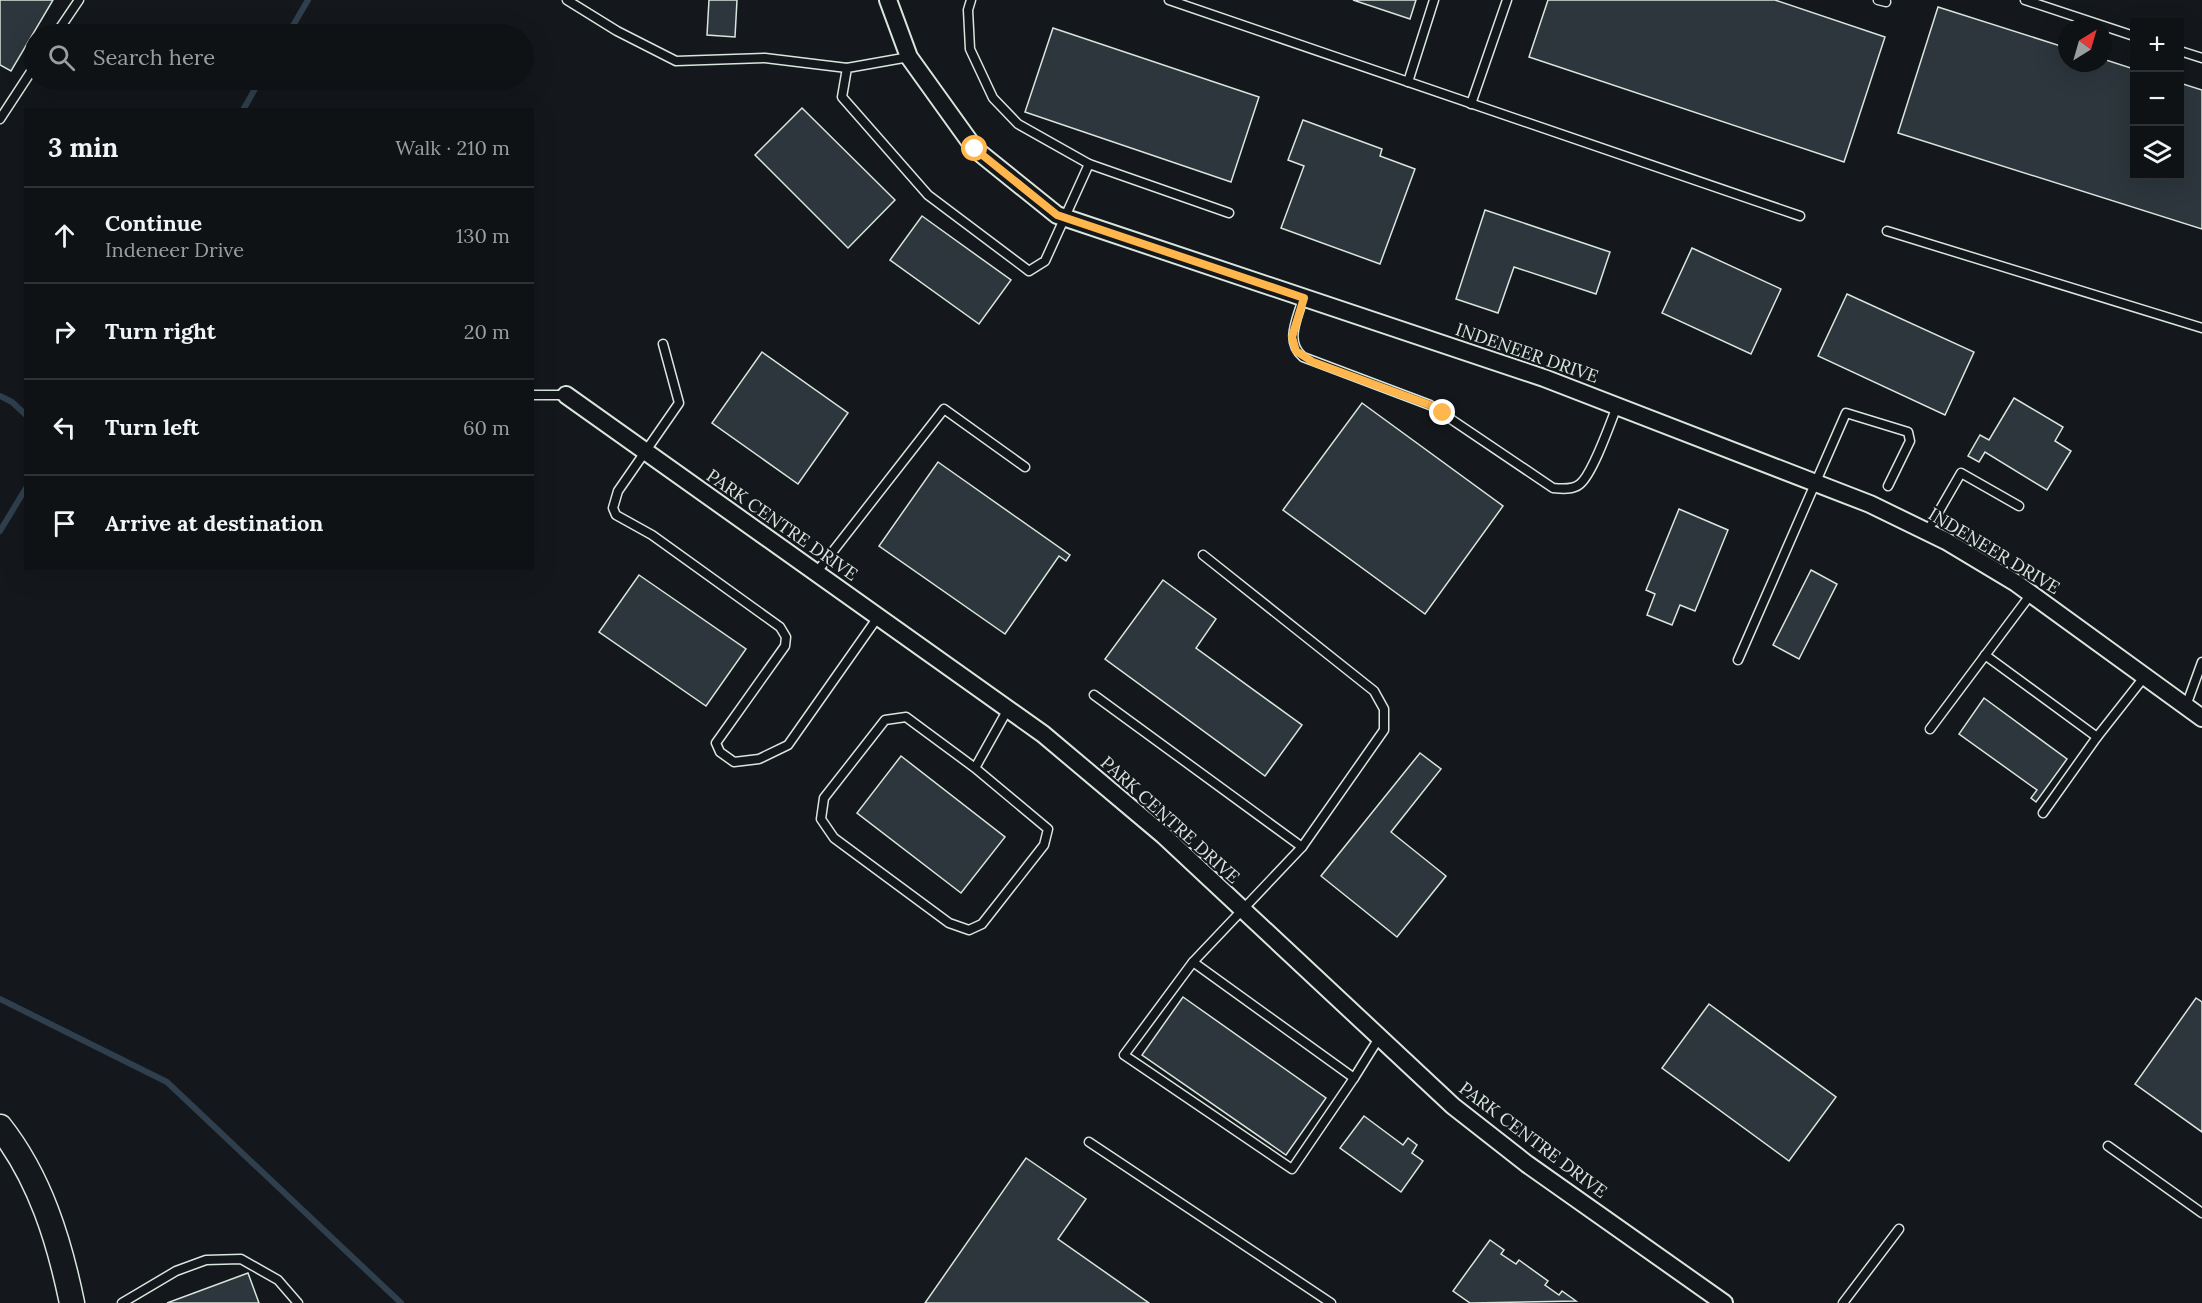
<!DOCTYPE html>
<meta charset="utf-8">
<style>
:root{--surface:#0f1215;--page:#1d2022;--text:#f1f3f6;--muted:#9b9ea0;--line:#2f3234}
body{margin:0;font-family:Lora,serif;background:var(--page);color:var(--text)}
.controls{position:absolute;right:18px;top:18px;display:grid;overflow:hidden;border-radius:0px;box-shadow:0 6px 24px #0002}
.controls button{width:54px;height:54px;display:grid;place-items:center;padding:0;border:0;border-bottom:2px solid var(--line);background:var(--surface);color:var(--text);font:30px sans-serif}
.compass{position:absolute;left:2058px;top:18px;width:54px;height:54px;border-radius:50%;background:var(--surface);box-shadow:0 6px 24px #0002;rotate:37deg}
.stop{position:absolute;width:18px;height:18px;margin:-14px;border:4px solid #ffb74d;border-radius:50%;background:#fff}
.stop.end{background:#ffb74d;border-color:#fff;box-shadow:0 2px 6px #0008}
.list{margin:0;padding:0;list-style:none}
h2{display:flex;justify-content:space-between;align-items:center;height:78px;margin:0;padding:0 24px;font-size:26px}
h2 small{font-size:20px;font-weight:400;color:var(--muted)}
.list li{display:grid;grid-template-columns:39px 1fr auto;gap:18px;align-items:center;box-sizing:border-box;height:96px;padding:0 24px;border-top:2px solid var(--line)}
.list b{display:block;font-size:22px;white-space:nowrap}
.list p{margin:0;font-size:20px;white-space:nowrap;color:var(--muted)}
.list em{font-size:20px;font-style:normal;color:var(--muted)}
.icon{flex:none;width:33px;height:33px;fill:none;stroke:currentColor;stroke-width:2;stroke-linecap:round;stroke-linejoin:round}
.map{position:relative;flex:none;width:2202px;height:1303px;overflow:hidden}
.search{position:absolute;background:var(--surface);box-shadow:0 6px 24px #0002;left:24px;top:24px;width:510px;height:66px;display:flex;align-items:center;gap:15px;box-sizing:border-box;padding:0 21px;border-radius:33px;color:var(--muted);font-size:22px}
.panel{position:absolute;background:var(--surface);box-shadow:0 6px 24px #0002;left:24px;top:108px;width:510px;height:462px;border-radius:0px}
.map>svg:first-child{display:block}
.lines{fill:none;stroke-linecap:round;stroke-linejoin:round}
.stream{stroke:#2f3f4d;stroke-width:6}
.building{fill:#2c363c;stroke:#d8e6dc;stroke-width:1.5}
.lane-casing{stroke:#d8e6dc;stroke-width:11}
.street-casing{stroke:#d8e6dc;stroke-width:20}
.secondary-casing{stroke:#d8e6dc;stroke-width:27}
.lane{stroke:#14181c;stroke-width:8}
.street{stroke:#14181c;stroke-width:16}
.secondary{stroke:#14181c;stroke-width:24}
.route{stroke:#ffb74d;stroke-width:8}
.labels{text-anchor:middle;stroke-width:4.5;stroke-linejoin:round;paint-order:stroke}
.street-label{font-size:18px;fill:#d8e6dc;stroke:#14181c}
</style>
<div class="map">
<svg width="2202" height="1303" viewBox="0 0 2202 1303">
<rect width="100%" height="100%" fill="#14181c"/>
<g class="lines">
<!-- stream -->
<g class="stream">
<polyline points="288,34 308,0"/>
<polyline points="243,110 260,80"/>
<polyline points="0,396 12,402 26,415"/>
<polyline points="0,531 26,488"/>
<polyline points="0,999 167,1082 401,1303"/>
</g>
</g>
<!-- building -->
<g class="building">
<polygon points="0,0 53,0 11,71 0,65"/>
<polygon points="709,0 737,0 735,37 707,35"/>
<polygon points="1353,0 1416,0 1410,19"/>
<polygon points="1548,0 1775,0 1885,37 1844,162 1529,57"/>
<polygon points="1938,7 2067,48 2067,63 2103,63 2103,59 2134,69 2134,176 2180,176 2180,83 2202,90 2202,229 1898,133"/>
<polygon points="1053,28 1259,97 1231,182 1025,112"/>
<polygon points="802,108 895,200 848,248 755,155"/>
<polygon points="1303,120 1382,149 1380,156 1415,169 1380,264 1281,228 1304,166 1288,160"/>
<polygon points="1485,210 1610,252 1596,294 1514,267 1498,313 1456,299"/>
<polygon points="922,216 1011,280 979,324 890,260"/>
<polygon points="1692,248 1781,289 1751,354 1662,313"/>
<polygon points="1847,294 1974,352 1945,415 1818,356"/>
<polygon points="762,352 848,413 798,484 712,423"/>
<polygon points="2014,398 2063,427 2055,441 2071,451 2047,490 1985,452 1979,462 1968,456 1980,435 1989,440"/>
<polygon points="1362,403 1503,506 1425,614 1283,510"/>
<polygon points="938,462 1070,555 1066,561 1059,556 1005,634 879,546"/>
<polygon points="1679,509 1728,530 1695,611 1680,605 1672,625 1647,615 1655,594 1646,590"/>
<polygon points="1811,570 1837,584 1799,659 1773,645"/>
<polygon points="639,575 746,649 706,706 599,632"/>
<polygon points="1163,580 1216,619 1196,648 1302,725 1265,776 1105,659"/>
<polygon points="1984,698 2067,759 2036,802 2031,798 2037,790 1959,734"/>
<polygon points="1420,753 1441,769 1391,832 1446,876 1397,937 1321,876"/>
<polygon points="901,756 1005,837 961,893 857,813"/>
<polygon points="1183,997 1326,1098 1286,1155 1142,1055"/>
<polygon points="2196,998 2202,1002 2202,1132 2135,1084"/>
<polygon points="1709,1004 1836,1097 1789,1161 1662,1068"/>
<polygon points="1364,1116 1403,1145 1408,1138 1417,1145 1412,1153 1423,1161 1401,1192 1340,1148"/>
<polygon points="1026,1158 1086,1199 1058,1239 1149,1303 925,1303"/>
<polygon points="1490,1240 1504,1250 1501,1254 1516,1264 1519,1260 1548,1281 1545,1285 1559,1295 1562,1291 1576,1301 1470,1303 1453,1291"/>
<polygon points="248,1273 259,1303 167,1303"/>
</g>
<g class="lines">
<defs>
<g id="lane">
<polyline points="567,0 617,31 676,61 765,58 847,68"/>
<polyline points="971,0 968,10 970,49 993,98 1018,124 1089,164"/>
<polyline points="1169,0 1800,216"/>
<polyline points="1878,0 1886,2"/>
<polyline points="2025,0 2134,36"/>
<polyline points="56,34 79,0"/>
<polyline points="2180,51 2202,58"/>
<polyline points="909,57 847,68 842,97 928,195 1029,271 1045,261 1089,164 1229,213"/>
<polyline points="1408,82 1434,0"/>
<polyline points="1471,104 1507,0"/>
<polyline points="0,119 34,67"/>
<polyline points="1887,231 2202,328"/>
<path d="M1303,298C1298,318 1284,341 1303,357L1430,405L1553,488C1562,489 1573,490 1580,484C1593,473 1610,424 1617,406"/>
<polyline points="663,344 679,403 618,491 613,508 616,515 652,535 780,627 786,637 785,646 716,743 720,752 734,762 759,759 788,745 878,617"/>
<polyline points="532,395 566,395"/>
<polyline points="1927,532 1961,473 2019,506"/>
<polyline points="1203,555 1374,691 1384,709 1384,730 1302,847 1193,962 1354,1078 1379,1038"/>
<polyline points="816,573 944,409 1025,467"/>
<polyline points="1985,655 2097,737"/>
<polyline points="1738,660 1846,413 1908,432 1910,441 1888,486"/>
<polyline points="1094,695 1302,847"/>
<polyline points="2186,706 2202,662"/>
<polyline points="1930,729 2031,594"/>
<polyline points="975,768 1048,829 1044,845 982,924 969,930 949,923 834,838 821,819 824,798 885,720 906,717 975,768 1008,709"/>
<polyline points="2043,813 2097,737 2145,676"/>
<polyline points="1193,962 1124,1055 1292,1169 1354,1078"/>
<polyline points="1089,1142 1331,1303"/>
<polyline points="2108,1146 2202,1213"/>
<polyline points="122,1303 176,1271 206,1260 241,1259 278,1280 298,1303"/>
<polyline points="1843,1303 1899,1229"/>
</g>
<g id="street">
<polyline points="888,0 909,57 975,149 1057,215 1544,378 1870,504 1946,541 2016,583 2202,718"/>
<polyline points="566,395 1043,734 1163,835 1453,1106 1527,1164 1724,1303"/>
</g>
<path id="secondary" d="M0,1127C40,1178 59,1240 72,1303"/>
</defs>
<!-- lane casing -->
<use href="#lane" class="lane-casing"/>
<!-- street casing -->
<use href="#street" class="street-casing"/>
<!-- secondary casing -->
<use href="#secondary" class="secondary-casing"/>
<!-- lane -->
<use href="#lane" class="lane"/>
<!-- street -->
<use href="#street" class="street"/>
<!-- secondary -->
<use href="#secondary" class="secondary"/>
</g>
<g class="lines">
<!-- route -->
<polyline class="route" points="975,149 1057,215 1304,298 1292,337 1296,351 1313,362 1430,405 1443,413"/>
</g>
<g class="labels">
<!-- street labels -->
<g class="street-label">
<text transform="translate(1527 353) rotate(19)" y="6">INDENEER DRIVE</text>
<text transform="translate(782 525) rotate(35)" y="6">PARK CENTRE DRIVE</text>
<text transform="translate(1994 551) rotate(31)" y="6">INDENEER DRIVE</text>
<text transform="translate(1170 820) rotate(42)" y="6">PARK CENTRE DRIVE</text>
<text transform="translate(1533 1140) rotate(37)" y="6">PARK CENTRE DRIVE</text>
</g>
</g>
</svg>
<div class="controls">
<button>+</button>
<button>−</button>
<button><svg class="icon" aria-label="layers" viewBox="0 0 24 24"><path d="M12 4l9 5-9 5-9-5zM3 14l9 5 9-5"/></svg></button>
</div>
<svg class="compass" viewBox="-18 -18 36 36"><path d="M0-13l5 13h-10z" fill="#e53935"/><path d="M0 13l5-13h-10z" fill="#9b9ea0"/></svg>
<div class="stop" style="left:975px;top:149px"></div>
<div class="stop end" style="left:1443px;top:413px"></div>
<div class="search"><svg class="icon" aria-label="search" viewBox="0 0 24 24"><circle cx="10" cy="10" r="6"/><path d="M15 15l6 6"/></svg>Search here</div>
<section class="panel">
<h2>3 min<small>Walk · 210 m</small></h2>
<ul class="list">
<li><svg class="icon" aria-label="ahead" viewBox="0 0 24 24"><path d="M12 20V5M6 11l6-6 6 6"/></svg><div><b>Continue</b><p>Indeneer Drive</p></div><em>130 m</em></li>
<li><svg class="icon" aria-label="right" viewBox="0 0 24 24"><path d="M7 20v-9h11M14 6l5 5-5 5"/></svg><div><b>Turn right</b></div><em>20 m</em></li>
<li><svg class="icon" aria-label="left" viewBox="0 0 24 24"><path d="M17 20v-9H6M10 6l-5 5 5 5"/></svg><div><b>Turn left</b></div><em>60 m</em></li>
<li><svg class="icon" aria-label="arrive" viewBox="0 0 24 24"><path d="M6 21V4h12l-3 4 3 4H6"/></svg><div><b>Arrive at destination</b></div></li>
</ul>
</section>
</div>
